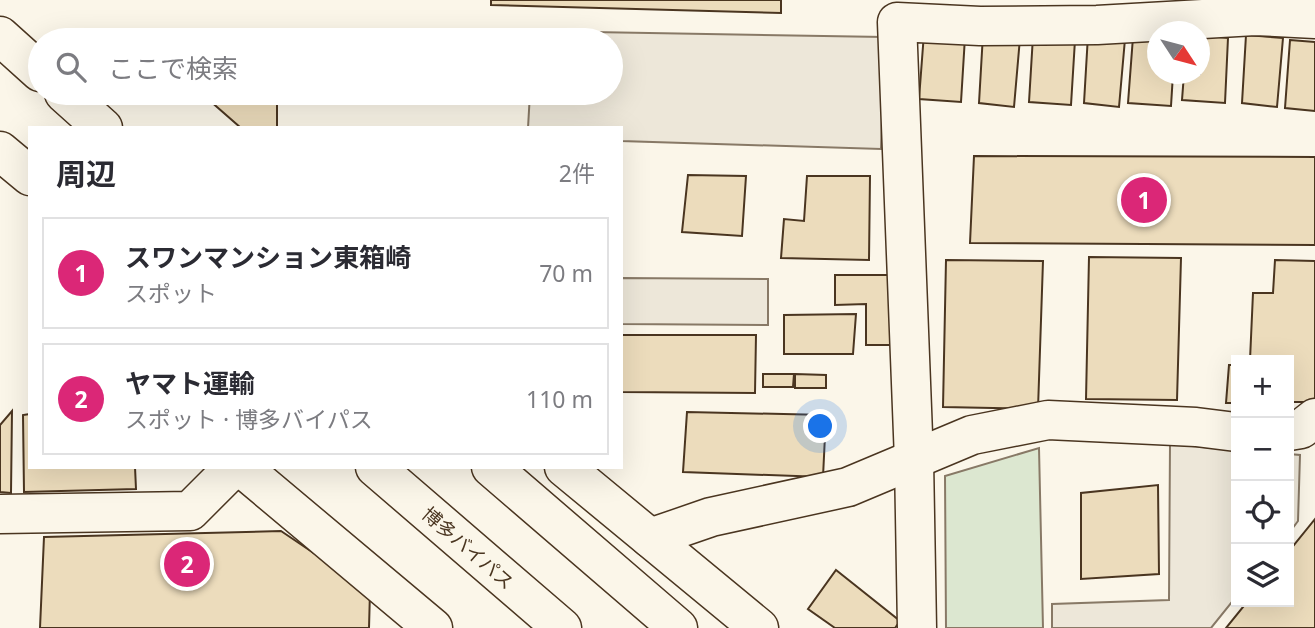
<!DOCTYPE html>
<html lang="ja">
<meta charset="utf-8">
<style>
:root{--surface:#fff;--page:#f2f2f3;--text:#2b2b33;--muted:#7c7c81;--line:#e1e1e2;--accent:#db2777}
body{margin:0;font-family:"Noto Sans","Noto Sans JP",sans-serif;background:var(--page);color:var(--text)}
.controls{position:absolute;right:21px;bottom:21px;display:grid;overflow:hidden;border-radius:0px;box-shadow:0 7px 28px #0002}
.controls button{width:63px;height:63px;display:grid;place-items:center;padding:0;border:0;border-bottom:2px solid var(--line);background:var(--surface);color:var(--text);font:35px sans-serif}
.compass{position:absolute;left:1147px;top:21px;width:63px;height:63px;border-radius:50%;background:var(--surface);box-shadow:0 7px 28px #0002;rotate:126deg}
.you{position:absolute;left:821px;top:427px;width:24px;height:24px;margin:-18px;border:5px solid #fff;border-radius:50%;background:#1a73e8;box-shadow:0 0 0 10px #1a73e833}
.badge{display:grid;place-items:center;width:46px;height:46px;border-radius:50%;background:var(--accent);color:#fff;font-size:23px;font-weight:700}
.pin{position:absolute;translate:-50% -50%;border:4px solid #fff;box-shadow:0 2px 7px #0006}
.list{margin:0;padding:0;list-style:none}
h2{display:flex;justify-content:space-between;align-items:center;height:91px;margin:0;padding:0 28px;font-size:30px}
h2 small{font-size:23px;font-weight:400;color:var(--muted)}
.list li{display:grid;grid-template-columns:46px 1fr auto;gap:21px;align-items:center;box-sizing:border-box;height:112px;margin:0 14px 14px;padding:0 14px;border:2px solid var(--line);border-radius:0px}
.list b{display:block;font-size:26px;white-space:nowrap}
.list p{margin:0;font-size:23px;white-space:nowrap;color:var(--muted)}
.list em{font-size:23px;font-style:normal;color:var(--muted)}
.icon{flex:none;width:38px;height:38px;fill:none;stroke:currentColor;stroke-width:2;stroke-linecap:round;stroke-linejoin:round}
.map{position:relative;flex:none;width:1315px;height:628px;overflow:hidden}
.search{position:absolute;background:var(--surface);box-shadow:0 7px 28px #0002;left:28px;top:28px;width:595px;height:77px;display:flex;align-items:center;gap:18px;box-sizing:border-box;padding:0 24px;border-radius:38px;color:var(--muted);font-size:26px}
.panel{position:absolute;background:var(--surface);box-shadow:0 7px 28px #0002;left:28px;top:126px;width:595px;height:343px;border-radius:0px}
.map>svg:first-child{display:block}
.green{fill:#dce7d0;stroke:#887966;stroke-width:2}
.parking{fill:#ede7d9;stroke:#887966;stroke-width:2}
.building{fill:#ecdcbc;stroke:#4a3520;stroke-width:2}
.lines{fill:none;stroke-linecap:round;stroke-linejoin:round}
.minor-casing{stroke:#4a3520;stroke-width:41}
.highway-casing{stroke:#4a3520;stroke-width:41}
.minor{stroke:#fbf6e9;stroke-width:38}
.highway{stroke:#fbf6e9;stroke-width:38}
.labels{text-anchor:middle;stroke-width:5;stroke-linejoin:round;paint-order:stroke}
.street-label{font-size:19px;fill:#4a3520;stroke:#fbf6e9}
</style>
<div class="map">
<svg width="1315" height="628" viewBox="0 0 1315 628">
<rect width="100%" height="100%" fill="#fbf6e9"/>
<!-- green -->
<polygon class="green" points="1039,448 1043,628 946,628 945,476"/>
<!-- parking -->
<g class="parking">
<polygon points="534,31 884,37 881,149 621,141 621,128 528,128 530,93 611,93 611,40 534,40"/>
<polygon points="621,278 768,279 768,325 621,324"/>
<polygon points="1170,444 1236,450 1236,597 1211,628 1052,628 1052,604 1169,600"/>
<polygon points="1289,454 1300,455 1298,521 1289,533"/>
</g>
<!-- building -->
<g class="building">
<polygon points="491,0 781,0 781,13 491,5"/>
<polygon points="924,33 965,37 961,102 919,99"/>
<polygon points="983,34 1020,38 1014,107 979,103"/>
<polygon points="1088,35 1125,39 1119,107 1084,103"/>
<polygon points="1200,35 1228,38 1225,103 1182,100 1184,74 1200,74"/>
<polygon points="1246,35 1283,38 1277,107 1242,103"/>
<polygon points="1033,36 1075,40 1071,105 1029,102"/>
<polygon points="1133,37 1158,39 1158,74 1173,74 1171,106 1128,103"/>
<polygon points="1290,40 1315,42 1315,111 1285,108"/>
<polygon points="201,93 277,93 277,128 241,128"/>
<polygon points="974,156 1315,157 1315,245 970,243"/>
<polygon points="688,175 746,176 742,236 682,232"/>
<polygon points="807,176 870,176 869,260 781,258 784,219 804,221"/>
<polygon points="1089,257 1181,258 1177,400 1086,399"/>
<polygon points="946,260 1043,261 1038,409 943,407"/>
<polygon points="1275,260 1315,261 1315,398 1309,402 1289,402 1289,360 1250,360 1253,293 1273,293"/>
<polygon points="835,275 892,275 891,345 866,345 866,304 835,305"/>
<polygon points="856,314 853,354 784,354 784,315"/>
<polygon points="621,335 756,335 755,393 621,392"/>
<polygon points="1229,365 1236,365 1236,403 1226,403"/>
<polygon points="763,374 794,374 793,387 763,387"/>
<polygon points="795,374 826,375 826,388 795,388"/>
<polygon points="12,411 11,493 0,492 0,425"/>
<polygon points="687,412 826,415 823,477 683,472"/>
<polygon points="30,414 30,467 135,467 136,489 24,492 23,415"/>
<polygon points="1158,485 1159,574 1081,579 1081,493"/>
<polygon points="1315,519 1315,628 1226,628 1247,602 1289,602 1289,551"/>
<polygon points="281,531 370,591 369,628 40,628 44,537"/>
<polygon points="836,570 900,621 895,628 835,628 808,609"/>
</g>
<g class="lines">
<defs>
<g id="minor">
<polyline points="1289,431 1301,429 1315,418"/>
<polyline points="241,467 433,628"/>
<polyline points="564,467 759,628"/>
<polyline points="0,514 190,511 234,467"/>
<polyline points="650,538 711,517 848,487 972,435 1048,420 1196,427 1236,432"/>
<polyline points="917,628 914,460 897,22 980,26 1097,25 1255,16 1315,19"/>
</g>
<g id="highway">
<polyline points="0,36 40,72"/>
<polyline points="64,93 103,128"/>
<polyline points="0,151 30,176"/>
<polyline points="375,467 562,628"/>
<polyline points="491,467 678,628"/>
</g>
</defs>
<!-- minor casing -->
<use href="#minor" class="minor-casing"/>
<!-- highway casing -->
<use href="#highway" class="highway-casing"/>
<!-- minor -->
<use href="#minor" class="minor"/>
<!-- highway -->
<use href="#highway" class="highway"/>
</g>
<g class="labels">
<!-- street labels -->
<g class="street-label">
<text transform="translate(468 548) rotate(41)" y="7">博多バイパス</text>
</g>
</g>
</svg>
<div class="controls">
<button>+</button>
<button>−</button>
<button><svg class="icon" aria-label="locate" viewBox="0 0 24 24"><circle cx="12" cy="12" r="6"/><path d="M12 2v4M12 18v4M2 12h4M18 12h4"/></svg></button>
<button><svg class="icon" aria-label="layers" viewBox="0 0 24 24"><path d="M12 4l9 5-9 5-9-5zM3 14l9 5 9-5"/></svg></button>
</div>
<svg class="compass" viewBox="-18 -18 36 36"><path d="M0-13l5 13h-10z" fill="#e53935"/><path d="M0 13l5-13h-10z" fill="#7c7c81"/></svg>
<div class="you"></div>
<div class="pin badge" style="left:1144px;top:200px">1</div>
<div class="pin badge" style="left:187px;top:564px">2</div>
<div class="search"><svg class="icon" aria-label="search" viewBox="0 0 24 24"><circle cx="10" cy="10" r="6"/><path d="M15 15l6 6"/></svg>ここで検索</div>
<section class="panel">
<h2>周辺<small>2件</small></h2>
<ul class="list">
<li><span class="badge">1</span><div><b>スワンマンション東箱崎</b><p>スポット</p></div><em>70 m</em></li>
<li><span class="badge">2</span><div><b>ヤマト運輸</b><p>スポット · 博多バイパス</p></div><em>110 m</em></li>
</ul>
</section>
</div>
